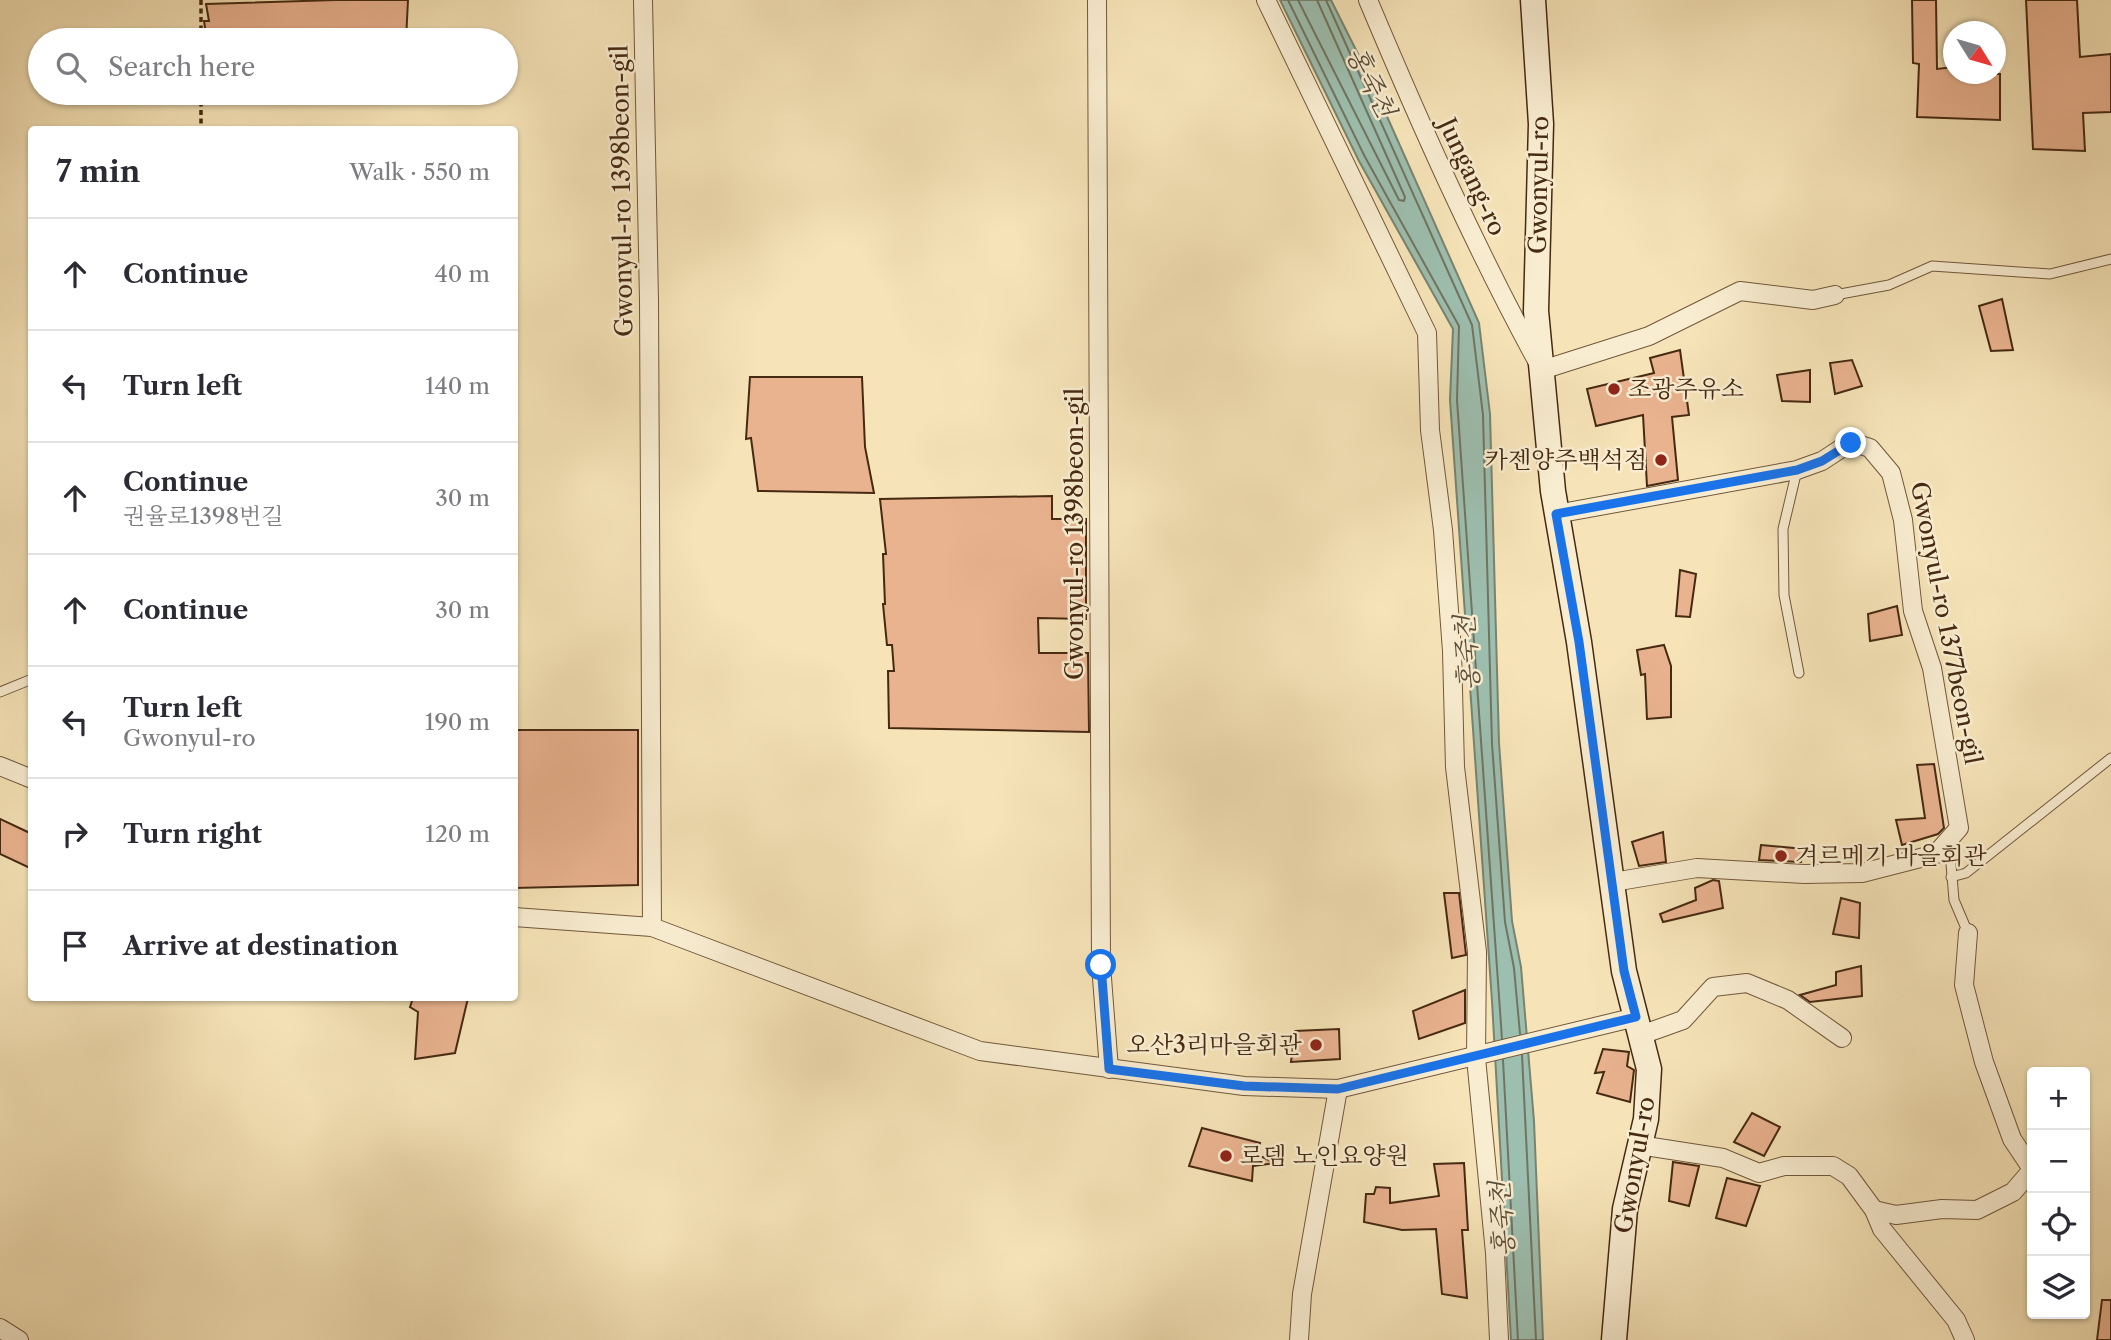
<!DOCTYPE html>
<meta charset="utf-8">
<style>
:root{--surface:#fff;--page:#f2f2f3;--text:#2b2b33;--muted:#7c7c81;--line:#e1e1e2}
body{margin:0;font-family:"Libre Caslon Text","Noto Serif KR",serif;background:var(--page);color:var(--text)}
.controls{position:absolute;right:21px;bottom:21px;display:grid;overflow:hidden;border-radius:7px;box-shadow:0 2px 5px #0004}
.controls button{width:63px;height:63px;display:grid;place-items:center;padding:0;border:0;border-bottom:2px solid var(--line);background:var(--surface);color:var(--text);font:35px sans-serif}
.compass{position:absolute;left:1943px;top:21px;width:63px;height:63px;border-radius:50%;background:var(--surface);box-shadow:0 2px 5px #0004;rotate:127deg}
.stop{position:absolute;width:21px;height:21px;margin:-16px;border:5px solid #1a73e8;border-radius:50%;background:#fff}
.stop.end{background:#1a73e8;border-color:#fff;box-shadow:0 2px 7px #0008}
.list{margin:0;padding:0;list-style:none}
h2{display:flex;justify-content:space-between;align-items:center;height:91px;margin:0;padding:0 28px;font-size:30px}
h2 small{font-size:23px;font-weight:400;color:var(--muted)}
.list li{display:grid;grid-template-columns:46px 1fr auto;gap:21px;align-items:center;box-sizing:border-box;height:112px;padding:0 28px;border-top:2px solid var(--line)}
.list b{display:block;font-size:26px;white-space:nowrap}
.list p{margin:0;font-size:23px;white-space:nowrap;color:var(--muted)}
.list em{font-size:23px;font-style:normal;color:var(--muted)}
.icon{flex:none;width:38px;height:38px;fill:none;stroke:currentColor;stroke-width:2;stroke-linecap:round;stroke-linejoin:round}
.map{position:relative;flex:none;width:2111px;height:1340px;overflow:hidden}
.search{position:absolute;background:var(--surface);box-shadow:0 2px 5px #0004;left:28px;top:28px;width:490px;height:77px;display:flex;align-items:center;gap:18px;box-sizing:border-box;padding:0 24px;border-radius:38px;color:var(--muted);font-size:26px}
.panel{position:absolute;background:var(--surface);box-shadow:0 2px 5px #0004;left:28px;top:126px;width:490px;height:875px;border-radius:7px}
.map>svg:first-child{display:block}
.water{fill:#9dbfb0;stroke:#7a8370;stroke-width:2}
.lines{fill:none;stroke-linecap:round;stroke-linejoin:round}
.shore{stroke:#717460;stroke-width:2}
.building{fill:#eab390;stroke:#452911;stroke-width:2}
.service-casing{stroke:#71583b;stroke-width:11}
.minor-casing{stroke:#71583b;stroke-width:20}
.secondary-casing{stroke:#452911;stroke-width:27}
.path{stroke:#452911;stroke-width:3.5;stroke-dasharray:5 3.5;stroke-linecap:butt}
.service{stroke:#f9edd1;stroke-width:9}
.minor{stroke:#f9edd1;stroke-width:18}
.secondary{stroke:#f9edd1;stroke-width:24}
.route{stroke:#1a73e8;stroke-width:9}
.poi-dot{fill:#8f2418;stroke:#f9edd1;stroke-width:2.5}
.labels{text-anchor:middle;stroke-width:5;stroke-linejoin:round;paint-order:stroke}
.street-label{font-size:24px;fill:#452911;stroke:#f9edd1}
.poi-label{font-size:24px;fill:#452911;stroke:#f9edd1;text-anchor:start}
.water-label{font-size:26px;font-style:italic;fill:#5b4e39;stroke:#f9edd1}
</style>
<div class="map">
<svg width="2111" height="1340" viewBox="0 0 2111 1340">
<rect width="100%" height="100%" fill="#f6e4b8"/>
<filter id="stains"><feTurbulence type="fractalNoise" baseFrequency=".00286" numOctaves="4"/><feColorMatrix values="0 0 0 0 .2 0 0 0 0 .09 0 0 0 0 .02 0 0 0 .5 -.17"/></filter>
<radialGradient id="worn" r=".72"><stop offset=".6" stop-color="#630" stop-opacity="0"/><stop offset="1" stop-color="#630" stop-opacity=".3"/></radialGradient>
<!-- water -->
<polygon class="water" points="1280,0 1331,0 1369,76 1479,323 1490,414 1499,743 1512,921 1521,967 1534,1121 1543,1340 1511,1340 1492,1001 1450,400 1453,329 1359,161"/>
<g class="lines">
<!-- shore -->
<g class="shore">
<polyline points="1288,0 1365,157 1459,326 1457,400 1502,1039"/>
<polyline points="1298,0 1399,200 1404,201 1405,197 1317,0"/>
<polyline points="1326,0 1472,325 1483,415 1492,744 1505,922 1514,968 1520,1034"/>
<polyline points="1522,1055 1536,1340"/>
<polyline points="1503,1060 1518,1340"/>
</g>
</g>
<!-- building -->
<g class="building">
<polygon points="336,0 408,0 406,40 223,40 223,34 206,34 204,21 209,21 206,4"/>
<polygon points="1912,0 1936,0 1937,69 1954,67 1954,74 2000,74 2000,120 1917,117 1919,64 1913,63"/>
<polygon points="2026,0 2077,0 2080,57 2111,54 2111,112 2083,113 2085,151 2033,149"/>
<polygon points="2002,299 2013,350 1991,351 1979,306"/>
<polygon points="1680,350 1689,415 1672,417 1678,480 1647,486 1643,415 1596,426 1587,389 1654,373 1650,358"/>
<polygon points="1852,360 1862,386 1835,394 1830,363"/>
<polygon points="1810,370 1810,402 1782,401 1777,375"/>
<polygon points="750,377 862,377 865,447 874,493 758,491 751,438 746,439"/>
<polygon points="1052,496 1052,519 1086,519 1086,619 1038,618 1039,653 1088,653 1089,732 889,728 888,671 894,671 892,645 887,645 883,604 885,604 883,554 886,554 880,499"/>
<polygon points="1680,570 1696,574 1690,617 1676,616"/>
<polygon points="1897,606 1902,635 1870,641 1868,614"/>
<polygon points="1664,645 1671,666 1671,717 1647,719 1645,674 1641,675 1637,650"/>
<polygon points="514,730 638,730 638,885 514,888"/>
<polygon points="1934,764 1944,828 1938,834 1902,845 1896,820 1925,818 1917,765"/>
<polygon points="0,819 32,834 32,869 0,854"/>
<polygon points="1663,832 1666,862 1639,866 1632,842"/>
<polygon points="1761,845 1804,849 1801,862 1759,860"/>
<polygon points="1713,880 1719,881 1723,908 1663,922 1660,914 1696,900 1695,888"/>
<polygon points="1444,893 1459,893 1466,955 1452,958"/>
<polygon points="1841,898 1860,903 1859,938 1833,934"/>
<polygon points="1861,966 1862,996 1810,1002 1800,995 1836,985 1836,972"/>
<polygon points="1465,990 1465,1023 1419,1039 1413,1011"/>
<polygon points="413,998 468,998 455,1053 415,1059 418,1012 410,1007"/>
<polygon points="1339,1029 1340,1059 1291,1062 1295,1031"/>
<polygon points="1603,1049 1629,1052 1627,1066 1634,1070 1630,1102 1597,1093 1604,1072 1595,1073"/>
<polygon points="1752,1113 1780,1127 1764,1156 1734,1142"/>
<polygon points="1202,1128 1260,1143 1256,1154 1275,1163 1253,1166 1252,1181 1189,1166"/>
<polygon points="1673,1162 1699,1166 1689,1206 1669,1201"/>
<polygon points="1464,1163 1468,1230 1462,1230 1467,1298 1442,1294 1436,1229 1402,1230 1364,1222 1366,1194 1374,1194 1376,1187 1390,1188 1390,1203 1439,1196 1434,1164"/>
<polygon points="1727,1178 1760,1186 1746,1226 1716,1218"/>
<polygon points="2102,1300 2111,1300 2111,1340 2097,1340"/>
</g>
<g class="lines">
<defs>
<g id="service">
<polyline points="1835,295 1889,285 1932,266 2050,274 2111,259"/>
<polyline points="1797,470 1783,529 1784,595 1799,673"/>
<polyline points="0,692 32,679"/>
<polyline points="1949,840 1954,900 1968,933"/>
<polyline points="1951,877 1966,873 2111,758"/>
</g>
<g id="minor">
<polyline points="643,0 649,301 652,927"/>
<polyline points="1097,0 1101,965 1109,1069"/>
<polyline points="1266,0 1427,333 1430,430 1443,530 1452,651 1455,767 1477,952 1476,1058 1495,1253 1499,1340"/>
<path d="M1368,0C1421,126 1476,250 1542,370L1649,336L1740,291L1813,300L1835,295"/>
<polyline points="1556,514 1797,470 1822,461 1851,442 1870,448 1891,473 1903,520 1913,611 1932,668 1959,828 1936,854 1862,873 1804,874 1697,868 1613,882"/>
<polyline points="0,766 32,779"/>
<polyline points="514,917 652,927 980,1051 1244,1086 1338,1089 1636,1017"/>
<polyline points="1968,933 1964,985 1984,1062 2012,1139 2032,1169"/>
<polyline points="1641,1035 1683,1020 1713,987 1747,983 1788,1000 1842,1038"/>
<polyline points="1639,1145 1723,1158 1759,1173 1784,1166 1833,1166 1849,1176 1874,1210 1882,1229 1956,1320 1965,1340"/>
<polyline points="1874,1210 1896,1215 1942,1209 1977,1210 2013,1192 2032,1170"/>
<polyline points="0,1328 19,1340"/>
<polyline points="1299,1340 1302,1294 1338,1089"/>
</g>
<polyline id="secondary" points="1533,0 1541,124 1536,311 1553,491 1579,642 1624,971 1649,1069 1646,1119 1625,1209 1614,1340"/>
</defs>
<!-- service casing -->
<use href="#service" class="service-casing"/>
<!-- minor casing -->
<use href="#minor" class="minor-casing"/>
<!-- secondary casing -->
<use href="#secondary" class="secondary-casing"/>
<!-- path -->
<g class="path">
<polyline points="201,0 201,40"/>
<polyline points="201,93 201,130"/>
</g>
<!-- service -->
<use href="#service" class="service"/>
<!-- minor -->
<use href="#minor" class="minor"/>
<!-- secondary -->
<use href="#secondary" class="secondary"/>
</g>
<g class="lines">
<!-- route -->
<polyline class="route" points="1101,965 1109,1069 1244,1086 1338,1089 1636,1017 1624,971 1579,642 1556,514 1797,470 1822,461 1851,443"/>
</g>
<!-- markers -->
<g class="poi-dot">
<circle cx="1614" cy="389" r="7"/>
<circle cx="1661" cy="460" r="7"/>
<circle cx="1781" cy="856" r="7"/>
<circle cx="1316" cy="1045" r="7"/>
<circle cx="1226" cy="1156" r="7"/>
</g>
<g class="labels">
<!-- street labels -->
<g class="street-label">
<text transform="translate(1472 177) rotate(65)" y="8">Jungang-ro</text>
<text transform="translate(1539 185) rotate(-89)" y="8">Gwonyul-ro</text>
<text transform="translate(622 191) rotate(-91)" y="8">Gwonyul-ro 1398beon-gil</text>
<text transform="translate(1075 534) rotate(-90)" y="8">Gwonyul-ro 1398beon-gil</text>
<text transform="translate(1946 623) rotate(79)" y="8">Gwonyul-ro 1377beon-gil</text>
<text transform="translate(1635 1165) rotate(-80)" y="8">Gwonyul-ro</text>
</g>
<!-- poi labels -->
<g class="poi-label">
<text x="1628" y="397">조광주유소</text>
<text x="1647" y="468" text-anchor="end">카젠양주백석점</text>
<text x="1795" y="864">겨르메기 마을회관</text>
<text x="1302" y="1053" text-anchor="end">오산3리마을회관</text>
<text x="1240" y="1164">로뎀 노인요양원</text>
</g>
<!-- water labels -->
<g class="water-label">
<text transform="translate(1371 82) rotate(63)" y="9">홍죽천</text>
<text transform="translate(1467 653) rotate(-94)" y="9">홍죽천</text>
<text transform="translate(1502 1219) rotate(-94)" y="9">홍죽천</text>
</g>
</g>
<rect width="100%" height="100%" filter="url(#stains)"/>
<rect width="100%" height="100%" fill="url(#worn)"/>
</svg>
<div class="controls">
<button>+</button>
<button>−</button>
<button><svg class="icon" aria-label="locate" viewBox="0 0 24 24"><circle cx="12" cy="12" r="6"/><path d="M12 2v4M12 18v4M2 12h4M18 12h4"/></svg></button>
<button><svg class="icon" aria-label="layers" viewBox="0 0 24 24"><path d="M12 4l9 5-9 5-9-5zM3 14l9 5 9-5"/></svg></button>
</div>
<svg class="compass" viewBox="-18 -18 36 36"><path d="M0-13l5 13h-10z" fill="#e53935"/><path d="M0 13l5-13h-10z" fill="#7c7c81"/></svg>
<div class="stop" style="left:1101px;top:965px"></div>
<div class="stop end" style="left:1851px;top:443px"></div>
<div class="search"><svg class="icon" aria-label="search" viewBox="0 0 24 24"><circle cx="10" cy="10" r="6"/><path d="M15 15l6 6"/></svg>Search here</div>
<section class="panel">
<h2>7 min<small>Walk · 550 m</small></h2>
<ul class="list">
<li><svg class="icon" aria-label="ahead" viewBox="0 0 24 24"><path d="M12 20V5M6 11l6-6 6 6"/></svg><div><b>Continue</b></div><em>40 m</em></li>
<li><svg class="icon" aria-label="left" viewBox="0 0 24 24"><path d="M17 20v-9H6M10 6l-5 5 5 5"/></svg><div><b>Turn left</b></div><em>140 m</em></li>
<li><svg class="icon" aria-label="ahead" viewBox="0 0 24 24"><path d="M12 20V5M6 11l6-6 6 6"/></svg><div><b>Continue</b><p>권율로1398번길</p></div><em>30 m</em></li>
<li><svg class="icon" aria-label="ahead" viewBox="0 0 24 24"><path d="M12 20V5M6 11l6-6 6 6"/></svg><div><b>Continue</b></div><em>30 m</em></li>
<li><svg class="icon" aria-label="left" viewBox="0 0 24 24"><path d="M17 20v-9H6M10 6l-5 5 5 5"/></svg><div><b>Turn left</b><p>Gwonyul-ro</p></div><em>190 m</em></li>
<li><svg class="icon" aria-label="right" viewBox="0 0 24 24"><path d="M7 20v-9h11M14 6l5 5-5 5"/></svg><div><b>Turn right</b></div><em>120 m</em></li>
<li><svg class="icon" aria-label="arrive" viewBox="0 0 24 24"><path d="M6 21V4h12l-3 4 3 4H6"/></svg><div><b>Arrive at destination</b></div></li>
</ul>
</section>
</div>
